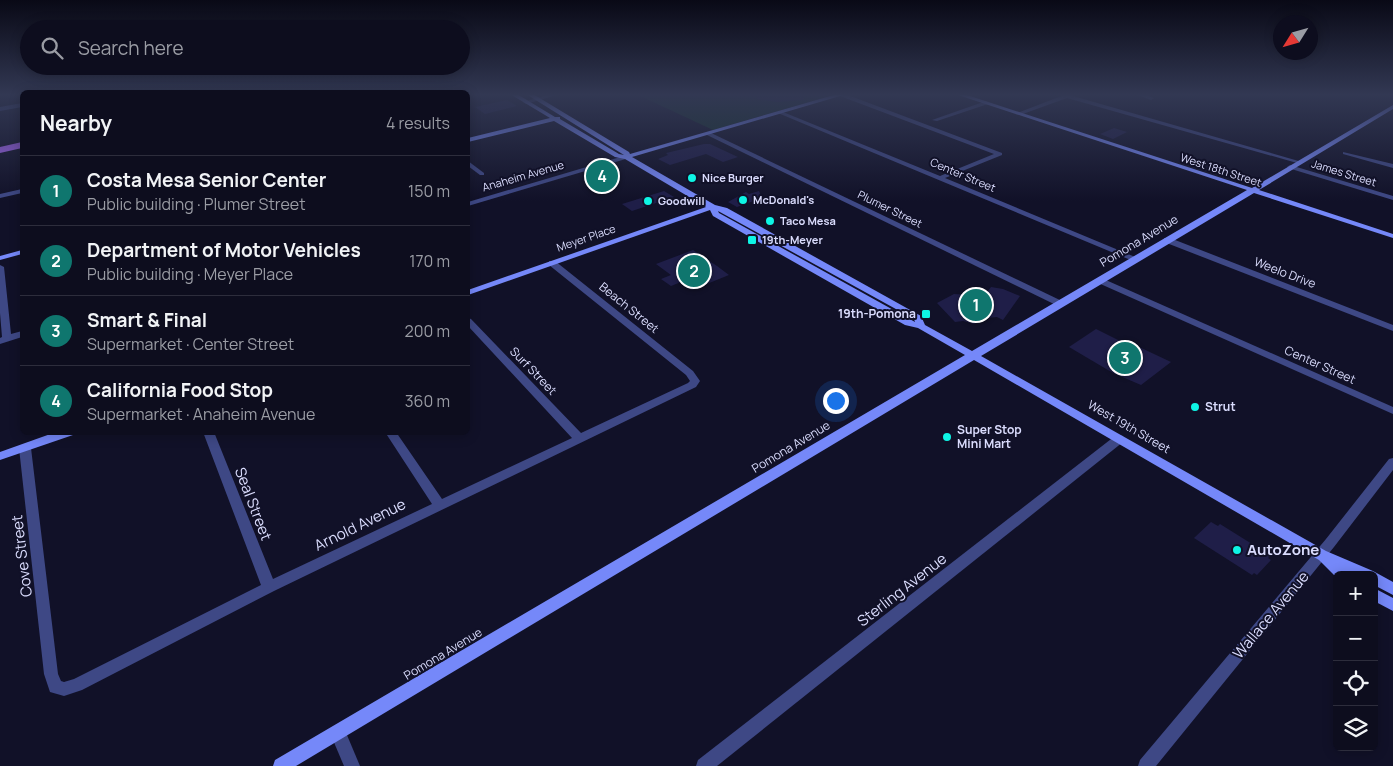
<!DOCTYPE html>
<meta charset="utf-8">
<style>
:root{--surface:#0d0d1e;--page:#1b1b2b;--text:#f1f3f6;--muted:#9a9ca4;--line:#2d2d3c;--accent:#0f766e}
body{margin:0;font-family:Manrope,sans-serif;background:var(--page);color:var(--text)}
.controls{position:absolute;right:15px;bottom:15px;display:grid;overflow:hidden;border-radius:8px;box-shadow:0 2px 12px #0003}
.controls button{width:45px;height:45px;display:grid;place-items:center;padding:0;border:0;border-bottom:1px solid var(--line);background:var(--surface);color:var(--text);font:25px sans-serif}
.compass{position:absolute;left:1273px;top:15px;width:45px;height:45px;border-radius:50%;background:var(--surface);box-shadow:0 2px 12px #0003;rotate:233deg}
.you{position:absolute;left:835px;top:400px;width:18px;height:18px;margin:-12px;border:4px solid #fff;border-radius:50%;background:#1a73e8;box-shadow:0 0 0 8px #1a73e833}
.badge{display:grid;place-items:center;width:32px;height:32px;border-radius:50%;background:var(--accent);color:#fff;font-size:16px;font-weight:700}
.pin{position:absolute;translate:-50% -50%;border:2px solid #fff;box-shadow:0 1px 5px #0006}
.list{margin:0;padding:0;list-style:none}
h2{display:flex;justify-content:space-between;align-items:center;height:65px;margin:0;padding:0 20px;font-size:21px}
h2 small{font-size:16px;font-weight:400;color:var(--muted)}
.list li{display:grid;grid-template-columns:32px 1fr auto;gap:15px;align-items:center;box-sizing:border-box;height:70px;padding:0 20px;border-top:1px solid var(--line)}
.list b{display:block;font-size:19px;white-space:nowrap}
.list p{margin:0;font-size:16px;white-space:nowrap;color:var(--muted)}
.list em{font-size:16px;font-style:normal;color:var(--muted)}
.icon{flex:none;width:28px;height:28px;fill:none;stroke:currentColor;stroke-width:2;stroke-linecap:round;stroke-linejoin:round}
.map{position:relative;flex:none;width:1393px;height:766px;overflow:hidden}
.search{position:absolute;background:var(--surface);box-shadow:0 2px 12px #0003;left:20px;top:20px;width:450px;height:55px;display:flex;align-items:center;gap:12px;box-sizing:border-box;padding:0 18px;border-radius:28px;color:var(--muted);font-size:19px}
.panel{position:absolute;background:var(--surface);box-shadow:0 2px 12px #0003;left:20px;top:90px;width:450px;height:345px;border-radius:8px}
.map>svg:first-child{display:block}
.green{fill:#14322c}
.building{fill:#1f1e48}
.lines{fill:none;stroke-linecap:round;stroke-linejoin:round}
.street{fill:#3e4885;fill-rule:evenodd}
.secondary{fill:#7588f9;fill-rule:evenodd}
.primary{fill:#a966f8;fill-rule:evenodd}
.poi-dot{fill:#0ef5e5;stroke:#111128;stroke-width:2}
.labels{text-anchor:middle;stroke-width:4;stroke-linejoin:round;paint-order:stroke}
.far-street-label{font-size:11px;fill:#dadcfd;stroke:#111128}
.far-poi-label{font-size:11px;font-weight:bold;fill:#dadcfd;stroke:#111128;text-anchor:start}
.street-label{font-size:12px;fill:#dadcfd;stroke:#111128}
.poi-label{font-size:12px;font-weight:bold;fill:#dadcfd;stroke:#111128;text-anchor:start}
.near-street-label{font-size:15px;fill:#dadcfd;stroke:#111128}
.near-poi-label{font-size:15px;font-weight:bold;fill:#dadcfd;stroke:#111128;text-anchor:start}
</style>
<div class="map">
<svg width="1393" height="766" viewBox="0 0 1393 766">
<rect width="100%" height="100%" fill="#111128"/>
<!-- green -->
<polygon class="green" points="636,94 836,94 713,130"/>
<!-- building -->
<g class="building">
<polygon points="758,94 803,94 804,100 777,102 757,99"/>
<polygon points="507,100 517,106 485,114 475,107"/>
<polygon points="1114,128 1127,132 1113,139 1100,134"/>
<polygon points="704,144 710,144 738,157 723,162 706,154 670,165 658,159 668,155 666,153"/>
<polygon points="664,191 674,197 632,211 622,204"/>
<polygon points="759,191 762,198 737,207 728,202 746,192 749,194"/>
<polygon points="693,250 717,266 729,275 692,290 681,282 671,286 661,279 671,275 656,264"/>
<polygon points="991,287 1003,289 1020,296 1003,320 997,317 986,318 974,324 963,321 955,322 937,303 954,294 984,296"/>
<polygon points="1096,329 1134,348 1137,346 1171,362 1141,385 1113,373 1069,347"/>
<polygon points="1211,522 1218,526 1220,524 1252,544 1270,556 1268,558 1271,560 1257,575 1254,573 1252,575 1194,538"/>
</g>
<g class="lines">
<!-- street -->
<g class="street">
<polygon points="550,94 560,94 526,104 523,102"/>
<polygon points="840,94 845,94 1002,153 1002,155 945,178 1140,259 1139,261 1133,261 778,113 783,112 940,176 994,154 840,96"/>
<polygon points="1073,94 1073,96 1302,162 1297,163 1067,98 1020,115 1015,114 1064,95"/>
<polygon points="1135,94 1144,94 1154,98 1151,100"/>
<polygon points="986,101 989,103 988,104 937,121 932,120"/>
<polygon points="22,103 22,107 0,111 0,107"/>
<polygon points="709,132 1064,302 1065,304 1064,306 1058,306 707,135 707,133"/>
<polygon points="1343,152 1393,164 1393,168 1343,154"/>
<polygon points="627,155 630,157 629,158 468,206 468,202"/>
<polygon points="468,161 484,173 484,175 480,175 468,166"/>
<polygon points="1290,165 1393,196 1393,200 1288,168 1287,167"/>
<polygon points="22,189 22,193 0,198 0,194"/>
<polygon points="1164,238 1170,238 1393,325 1393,331 1164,242"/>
<polygon points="549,261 555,261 693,371 700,381 696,387 274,591 82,690 64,696 50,692 44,674 19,448 21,445 29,445 31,448 58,674 61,681 64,682 74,679 261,585 203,432 214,432 273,579 432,504 385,432 396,432 442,499 572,438 468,326 468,318 471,319 581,433 688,383 690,381 686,375 549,265"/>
<polygon points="0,265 4,267 11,334 22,331 22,337 0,344 0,338 2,337 0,313"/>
<polygon points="1099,277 1393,407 1393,414 1096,282 1095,280"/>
<polygon points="1119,435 1123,436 1124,439 1123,442 717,766 696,766 698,760 1115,436"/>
<polygon points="1393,458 1393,470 1334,547 1156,766 1138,766 1140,760 1326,539 1389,459"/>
<polygon points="338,725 344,728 360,766 344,766 330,733 332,728"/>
</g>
<!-- secondary -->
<g class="secondary">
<path d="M510,94H517L555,117H560V119L619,154L624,155L526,94H533L629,152L630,154L837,94H847L632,157L715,205L727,208L921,316L925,325L972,351L1247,190L955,94H964L1252,188L1393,105V109L1259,190L1393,234V238L1254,193L981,356L1326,551L1373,571L1393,582V595L1374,585V575H1354L1347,572L1348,575H1337V578L1319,560L974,360L296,766H273L275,760L965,355L918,328L905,325L713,216L710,210L468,295V290L706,207L625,159L615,157L554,121L468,142V138L550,118ZM718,211L914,319L915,322L719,213Z"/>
<polygon points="22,250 22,254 0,260 0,256"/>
<polygon points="56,432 74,432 73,435 0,460 0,452"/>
<polygon points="1374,588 1393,598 1393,611 1374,601"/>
</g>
<!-- primary -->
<polygon class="primary" points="22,142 22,148 0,153 0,147"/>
</g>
<!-- sky -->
<linearGradient id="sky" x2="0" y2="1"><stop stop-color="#090916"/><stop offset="0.47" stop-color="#323853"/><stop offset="1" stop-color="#323853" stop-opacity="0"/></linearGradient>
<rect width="1393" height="201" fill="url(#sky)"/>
<!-- markers -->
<g class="poi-dot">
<circle cx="692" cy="178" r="5"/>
<circle cx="743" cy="200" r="5"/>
<circle cx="648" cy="201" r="5"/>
<circle cx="770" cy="221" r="5"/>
<rect x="747" y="235" width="10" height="10" rx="2.5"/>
<rect x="921" y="309" width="10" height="10" rx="2.5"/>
<circle cx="1195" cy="407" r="5"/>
<circle cx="947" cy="437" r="5"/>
<circle cx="1237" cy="550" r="5"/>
</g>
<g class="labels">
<!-- far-street labels -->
<g class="far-street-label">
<text transform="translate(1221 170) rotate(18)" y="4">West 18th Street</text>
<text transform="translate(1344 173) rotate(17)" y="4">James Street</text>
<text transform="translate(963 175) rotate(23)" y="4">Center Street</text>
<text transform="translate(523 176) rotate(-16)" y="4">Anaheim Avenue</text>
<text transform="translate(890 209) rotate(26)" y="4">Plumer Street</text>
<text transform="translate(586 238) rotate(-19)" y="4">Meyer Place</text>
</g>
<!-- far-poi labels -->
<g class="far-poi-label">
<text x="702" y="182">Nice Burger</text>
<text x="753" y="204">McDonald's</text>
<text x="658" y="205">Goodwill</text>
<text x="780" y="225">Taco Mesa</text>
<text x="762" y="244">19th-Meyer</text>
</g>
<!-- street labels -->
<g class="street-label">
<text transform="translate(1139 241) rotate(-31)" y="4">Pomona Avenue</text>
<text transform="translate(1285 273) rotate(21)" y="4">Weelo Drive</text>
<text transform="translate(629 308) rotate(39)" y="4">Beach Street</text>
<text transform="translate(1320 365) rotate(24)" y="4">Center Street</text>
<text transform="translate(533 371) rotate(46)" y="4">Surf Street</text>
<text transform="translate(1129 427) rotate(30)" y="4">West 19th Street</text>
<text transform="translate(791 447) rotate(-31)" y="4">Pomona Avenue</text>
<text transform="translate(443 654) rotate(-31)" y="4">Pomona Avenue</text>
</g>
<!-- poi labels -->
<g class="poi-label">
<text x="916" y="318" text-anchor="end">19th-Pomona</text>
<text x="1205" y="411">Strut</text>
<text x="957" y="434">Super Stop<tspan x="957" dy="14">Mini Mart</tspan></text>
</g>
<!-- near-street labels -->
<g class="near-street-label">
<text transform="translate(253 504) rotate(69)" y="5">Seal Street</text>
<text transform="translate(360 525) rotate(-26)" y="5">Arnold Avenue</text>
<text transform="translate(22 556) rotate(-97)" y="5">Cove Street</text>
<text transform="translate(902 590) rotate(-38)" y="5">Sterling Avenue</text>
<text transform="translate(1271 615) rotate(-50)" y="5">Wallace Avenue</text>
</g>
<!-- near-poi labels -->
<g class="near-poi-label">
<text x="1247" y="555">AutoZone</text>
</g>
</g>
</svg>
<div class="controls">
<button>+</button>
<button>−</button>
<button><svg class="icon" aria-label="locate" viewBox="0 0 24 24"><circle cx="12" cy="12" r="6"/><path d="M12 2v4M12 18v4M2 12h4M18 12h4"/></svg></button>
<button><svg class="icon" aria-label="layers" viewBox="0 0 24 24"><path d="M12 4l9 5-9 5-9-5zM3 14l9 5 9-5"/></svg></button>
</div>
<svg class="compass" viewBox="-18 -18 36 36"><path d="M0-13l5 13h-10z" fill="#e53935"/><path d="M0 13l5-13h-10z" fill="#9a9ca4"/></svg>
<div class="you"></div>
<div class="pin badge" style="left:976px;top:305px">1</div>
<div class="pin badge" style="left:694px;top:271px">2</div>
<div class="pin badge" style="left:1125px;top:358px">3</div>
<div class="pin badge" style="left:602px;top:176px">4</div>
<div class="search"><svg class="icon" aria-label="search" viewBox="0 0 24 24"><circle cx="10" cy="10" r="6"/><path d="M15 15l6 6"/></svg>Search here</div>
<section class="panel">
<h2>Nearby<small>4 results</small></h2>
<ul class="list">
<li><span class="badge">1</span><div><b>Costa Mesa Senior Center</b><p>Public building · Plumer Street</p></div><em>150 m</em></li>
<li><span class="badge">2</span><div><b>Department of Motor Vehicles</b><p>Public building · Meyer Place</p></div><em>170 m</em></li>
<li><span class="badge">3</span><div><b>Smart &amp; Final</b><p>Supermarket · Center Street</p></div><em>200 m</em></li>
<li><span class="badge">4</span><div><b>California Food Stop</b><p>Supermarket · Anaheim Avenue</p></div><em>360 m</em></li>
</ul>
</section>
</div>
